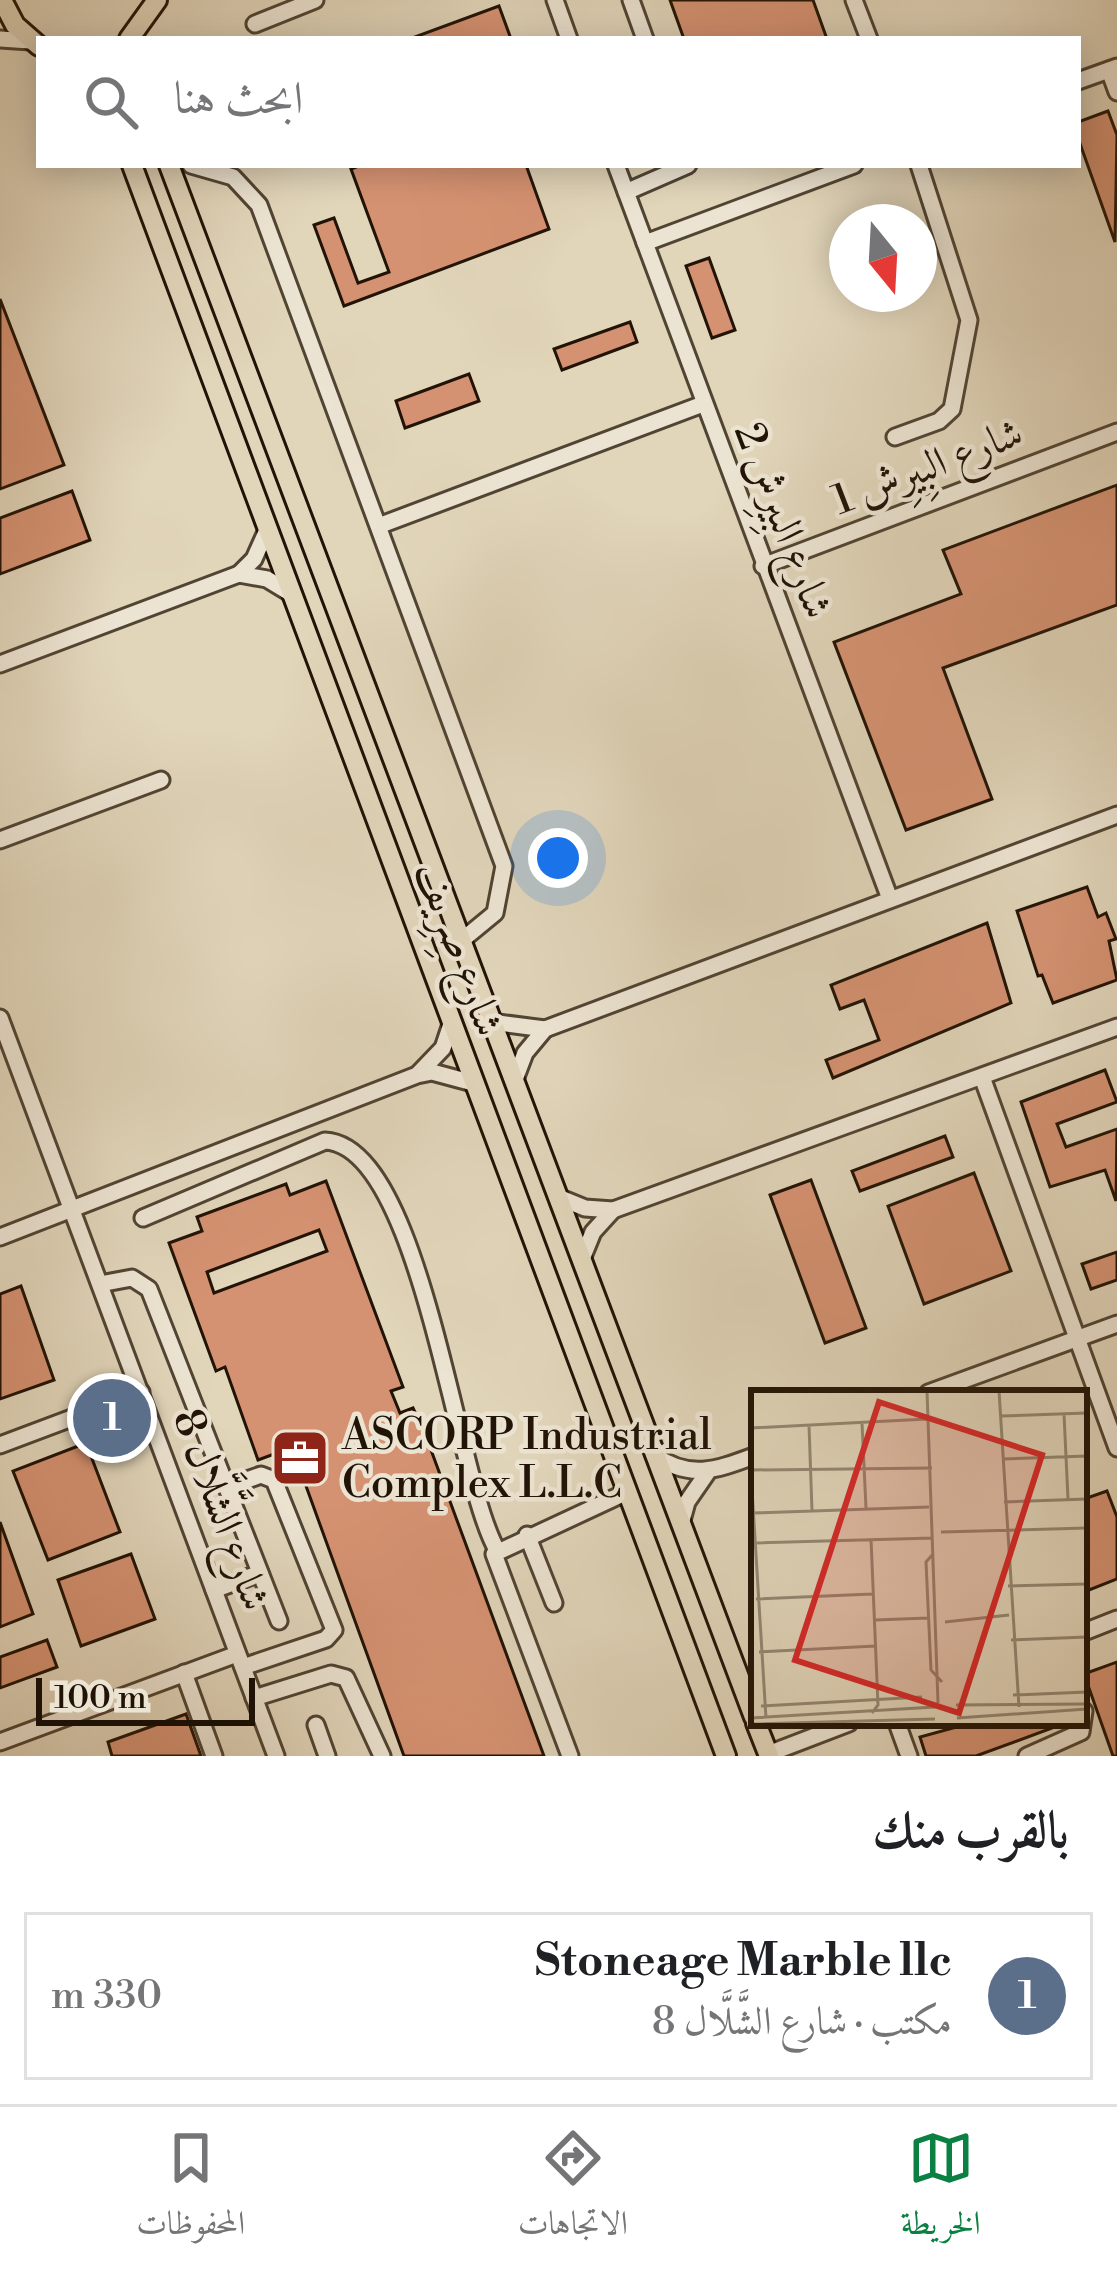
<!DOCTYPE html>
<html lang="ar">
<meta charset="utf-8">
<style>
:root{--surface:#fff;--page:#f2f2f2;--text:#202124;--muted:#757577;--line:#e0e0e0;--accent:#0b8043}
body{margin:0;font-family:"Libre Bodoni",Amiri,serif;background:var(--page);color:var(--text);direction:rtl}
.compass{position:absolute;left:829px;top:204px;width:108px;height:108px;border-radius:50%;background:var(--surface);box-shadow:0 6px 30px #0003;rotate:162deg}
.scale{position:absolute;left:36px;bottom:30px;width:219px;box-sizing:border-box;padding-left:12px;border:6px solid #211306;border-top:0;font-size:33px;line-height:42px;white-space:nowrap;color:#211306;-webkit-text-stroke:9px #ece4d2;paint-order:stroke}
.you{position:absolute;left:558px;top:858px;width:42px;height:42px;margin:-30px;border:9px solid #fff;border-radius:50%;background:#1a73e8;box-shadow:0 0 0 18px #1a73e833}
.badge{display:grid;place-items:center;width:78px;height:78px;border-radius:50%;background:var(--accent);color:#fff;font-size:39px;font-weight:700}
.pin{position:absolute;translate:-50% -50%;border:6px solid #fff;box-shadow:0 3px 12px #0006}
.list{margin:0;padding:0;list-style:none}
h2{display:flex;justify-content:space-between;align-items:center;height:156px;margin:0;padding:0 48px;font-size:51px}
h2 small{font-size:39px;font-weight:400;color:var(--muted)}
.list li{display:grid;grid-template-columns:78px 1fr auto;gap:36px;align-items:center;box-sizing:border-box;height:168px;margin:0 24px 24px;padding:0 24px;border:3px solid var(--line);border-radius:0px}
.list b{display:block;font-size:45px;white-space:nowrap}
.list p{margin:0;font-size:39px;white-space:nowrap;color:var(--muted)}
.list em{font-size:39px;font-style:normal;color:var(--muted)}
.icon{flex:none;width:66px;height:66px;fill:none;stroke:currentColor;stroke-width:2;stroke-linecap:round;stroke-linejoin:round}
.map{position:relative;flex:none;width:1117px;height:1756px;overflow:hidden;direction:ltr}
.search{position:absolute;background:var(--surface);box-shadow:0 6px 30px #0003;left:36px;right:36px;top:36px;height:132px;display:flex;align-items:center;gap:30px;box-sizing:border-box;padding:0 42px;border-radius:0px;color:var(--muted);font-size:45px}
.sheet{height:348px;background:var(--surface)}
nav{display:flex;justify-content:space-around;align-items:center;box-sizing:border-box;height:168px;border-top:3px solid var(--line);background:var(--surface);font-size:33px;color:var(--muted)}
nav a{display:grid;justify-items:center;gap:6px}
nav .on{color:var(--accent)}
.map>svg:first-child{display:block}
.building{fill:#d59272;stroke:#211306;stroke-width:3;fill-rule:evenodd}
.lines{fill:none;stroke-linecap:round;stroke-linejoin:round}
.minor-casing{stroke:#514433;stroke-width:21}
.major-casing{stroke:#211306;stroke-width:24}
.minor{stroke:#ece4d2;stroke-width:15}
.major{stroke:#e1d5ba;stroke-width:18}
.labels{text-anchor:middle;stroke-width:9;stroke-linejoin:round;paint-order:stroke}
.street-label{font-size:42px;fill:#211306;stroke:#ece4d2}
.poi-label{font-size:42px;fill:#211306;stroke:#ece4d2;text-anchor:start}
.inset-road{fill:none;stroke:#948772;stroke-width:3}
.view{fill:#d62828;fill-opacity:0.15;stroke:#d62828;stroke-width:6}
.inset-edge{fill:none;stroke:#211306;stroke-width:6}
</style>
<div class="map">
<svg width="1117" height="1756" viewBox="0 0 1117 1756">
<rect width="100%" height="100%" fill="#e1d5ba"/>
<filter id="stains"><feTurbulence type="fractalNoise" baseFrequency=".00167" numOctaves="4"/><feColorMatrix values="0 0 0 0 .2 0 0 0 0 .09 0 0 0 0 .02 0 0 0 .5 -.17"/></filter>
<radialGradient id="worn" r=".72"><stop offset=".6" stop-color="#630" stop-opacity="0"/><stop offset="1" stop-color="#630" stop-opacity=".3"/></radialGradient>
<!-- building -->
<g class="building">
<polygon points="670,0 813,0 827,39 684,39"/>
<polygon points="499,6 511,39 412,39 412,38"/>
<polygon points="1108,111 1117,135 1115,242 1078,138 1078,122"/>
<polygon points="361,165 526,165 549,229 344,306 314,225 334,218 358,283 389,272 351,169"/>
<polygon points="709,258 735,330 712,338 686,266"/>
<polygon points="0,299 64,465 0,489"/>
<polygon points="630,322 637,342 562,370 554,349"/>
<polygon points="469,374 479,401 405,428 396,401"/>
<polygon points="1117,485 1117,605 943,668 992,799 906,830 834,642 961,594 943,550"/>
<polygon points="72,491 90,540 0,574 0,518"/>
<polygon points="1087,887 1098,917 1106,913 1116,939 1109,941 1117,980 1053,1003 1042,975 1038,976 1017,911"/>
<polygon points="987,923 1011,1003 833,1078 826,1060 879,1040 864,1000 840,1009 831,985"/>
<polygon points="1105,1070 1117,1102 1057,1124 1066,1147 1117,1129 1116,1201 1105,1170 1050,1187 1021,1102"/>
<polygon points="945,1136 953,1157 860,1191 852,1171"/>
<polygon points="974,1173 1011,1271 924,1304 888,1206"/>
<polygon points="811,1180 866,1328 825,1343 770,1195"/>
<path d="M326,1181L403,1387L391,1391L400,1413L413,1408L424,1431L544,1756H404L302,1475L314,1471L304,1443L258,1460L225,1367L216,1371L169,1243L202,1231L197,1217L286,1184L290,1195ZM319,1230L327,1251L214,1293L207,1272Z"/>
<polygon points="1117,1252 1117,1280 1091,1289 1082,1264"/>
<polygon points="21,1286 54,1380 0,1399 0,1294"/>
<polygon points="86,1443 120,1532 48,1560 13,1471"/>
<polygon points="1107,1491 1117,1517 1117,1579 1084,1592 1084,1499"/>
<polygon points="0,1522 33,1614 0,1627"/>
<polygon points="131,1554 155,1619 81,1646 58,1580"/>
<polygon points="47,1640 57,1667 0,1688 0,1657"/>
<polygon points="1117,1662 1117,1756 1113,1756 1084,1674"/>
<polygon points="186,1714 201,1756 112,1756 108,1742"/>
<polygon points="971,1723 1063,1723 1063,1724 976,1756 926,1756 920,1737"/>
</g>
<g class="lines">
<defs>
<g id="minor">
<polyline points="555,0 569,39"/>
<polyline points="631,0 645,39"/>
<polyline points="854,0 869,39"/>
<polyline points="255,24 315,0"/>
<polyline points="0,39 30,41"/>
<polyline points="1109,70 1117,92"/>
<polyline points="1078,81 1117,67"/>
<polyline points="191,165 233,177 259,205 504,866 495,913 461,941"/>
<polyline points="616,165 890,899"/>
<polyline points="626,192 688,165"/>
<polyline points="645,243 854,165"/>
<polyline points="895,437 939,421 952,409 969,320 919,165"/>
<polyline points="381,525 703,404"/>
<polyline points="763,566 1117,432"/>
<polyline points="239,574 254,559 267,530"/>
<polyline points="0,664 239,574 267,579 290,593"/>
<polyline points="0,840 161,780"/>
<polyline points="0,1018 276,1756"/>
<polyline points="491,1022 545,1029 1117,815"/>
<polyline points="419,1073 443,1048 451,1024"/>
<polyline points="982,1077 1117,1448"/>
<polyline points="514,1082 525,1053 545,1029"/>
<polyline points="558,1197 585,1208 613,1210 1117,1027"/>
<path d="M143,1218L325,1141C422,1146 455,1477 497,1550"/>
<polyline points="0,1237 417,1075 432,1072 473,1083"/>
<polyline points="582,1259 593,1232 613,1210"/>
<polyline points="100,1284 132,1278 149,1289 279,1621"/>
<polyline points="928,1393 1117,1324"/>
<polyline points="0,1445 141,1392"/>
<path d="M654,1455C690,1480 716,1470 754,1456"/>
<polyline points="227,1487 261,1475 274,1480 334,1630 326,1639 243,1667"/>
<polyline points="681,1524 687,1502 707,1473"/>
<polyline points="527,1535 554,1603"/>
<polyline points="214,1590 260,1573"/>
<polyline points="1084,1632 1117,1619"/>
<polyline points="184,1673 214,1756"/>
<polyline points="254,1698 331,1674 346,1678 382,1756"/>
<polyline points="897,1723 909,1756"/>
<polyline points="316,1725 327,1756"/>
<polyline points="0,1742 237,1654"/>
<polyline points="768,1754 849,1723"/>
<polyline points="570,1756 494,1554 627,1492"/>
<polyline points="1027,1756 1081,1732 1084,1711"/>
</g>
<g id="major">
<polyline points="2,0 15,25 39,46"/>
<polyline points="129,39 157,0"/>
<polyline points="132,165 726,1756"/>
<polyline points="169,165 754,1717"/>
<polyline points="756,1723 769,1756"/>
</g>
</defs>
<!-- minor casing -->
<use href="#minor" class="minor-casing"/>
<!-- major casing -->
<use href="#major" class="major-casing"/>
<!-- minor -->
<use href="#minor" class="minor"/>
<!-- major -->
<use href="#major" class="major"/>
</g>
<!-- icons -->
<defs>
<symbol id="office-square" viewBox="-11 -11 22 22"><rect x="-9" y="-9" width="18" height="18" rx="4" fill="#8f2418" stroke="#ece4d2"/><path d="M-6-3h4V-5.5h4V-3h4V5H-6ZM-1-4.5V-3h2v-1.5ZM-6 0V1H6V0Z" fill="#fff"/></symbol>
</defs>
<g fill-rule="evenodd">
<use href="#office-square" x="267" y="1425" width="66" height="66"/>
</g>
<g class="labels">
<!-- street labels -->
<g class="street-label">
<text transform="translate(927 465) rotate(-21)" y="15">شارع البِيرِش 1</text>
<text transform="translate(785 520) rotate(69)" y="15">شارع البِيرِش 2</text>
<text transform="translate(461 948) rotate(70)" y="15">شارع صِرِيف</text>
<text transform="translate(223 1509) rotate(70)" y="15">شارع الشَّلَّال 8</text>
</g>
<!-- poi labels -->
<g class="poi-label">
<text x="342" y="1449">ASCORP Industrial<tspan x="342" dy="48">Complex L.L.C</tspan></text>
</g>
</g>
<!-- overview -->
<g transform="translate(751 1390)">
<rect width="336" height="336" fill="#e1d5ba"/>
<path class="inset-road" d="M176,1L187,313M248,1L268,317M313,24L317,109M250,26L336,23M111,33L115,118M58,35L61,121M0,38L176,29M252,69L336,66M0,80L181,78M0,83L15,328M253,112L336,109M2,123L178,117M190,142L336,138M120,149L127,315L121,323M4,153L182,148M182,164L175,172L180,280L191,292M257,196L336,194M5,209L121,204M124,230L177,228M194,232L258,225M260,250L336,247M8,262L125,256M262,305L336,302M205,315L336,314M10,316L171,307M0,328L184,317M206,328L336,319M0,334L184,329"/>
<path class="view" d="M128,12L291,65L208,323L44,270Z"/>
<rect width="336" height="336" class="inset-edge"/>
</g>
<rect width="100%" height="100%" filter="url(#stains)"/>
<rect width="100%" height="100%" fill="url(#worn)"/>
</svg>
<svg class="compass" viewBox="-18 -18 36 36"><path d="M0-13l5 13h-10z" fill="#e53935"/><path d="M0 13l5-13h-10z" fill="#757577"/></svg>
<div class="scale">100 m</div>
<div class="you"></div>
<div class="pin badge" style="left:112px;top:1418px;background:#5c6f8a">1</div>
<div class="search"><svg class="icon" aria-label="search" viewBox="0 0 24 24"><circle cx="10" cy="10" r="6"/><path d="M15 15l6 6"/></svg>ابحث هنا</div>
</div>
<section class="sheet">
<h2>بالقرب منك<small></small></h2>
<ul class="list">
<li><span class="badge" style="background:#5c6f8a">1</span><div><b>Stoneage Marble llc</b><p>مكتب · شارع الشَّلَّال 8</p></div><em>330 m</em></li>
</ul>
</section>
<nav>
<a class="on"><svg class="icon" aria-label="map" viewBox="0 0 24 24"><path d="M3 6l6-2 6 2 6-2v14l-6 2-6-2-6 2zM9 4v14M15 6v14"/></svg>الخريطة</a>
<a><svg class="icon" aria-label="directions" viewBox="0 0 24 24"><path d="M12 3l9 9-9 9-9-9zM9 14v-3h6M13 9l2 2-2 2"/></svg>الاتجاهات</a>
<a><svg class="icon" aria-label="saved" viewBox="0 0 24 24"><path d="M7 4h10v16l-5-4-5 4z"/></svg>المحفوظات</a>
</nav>
